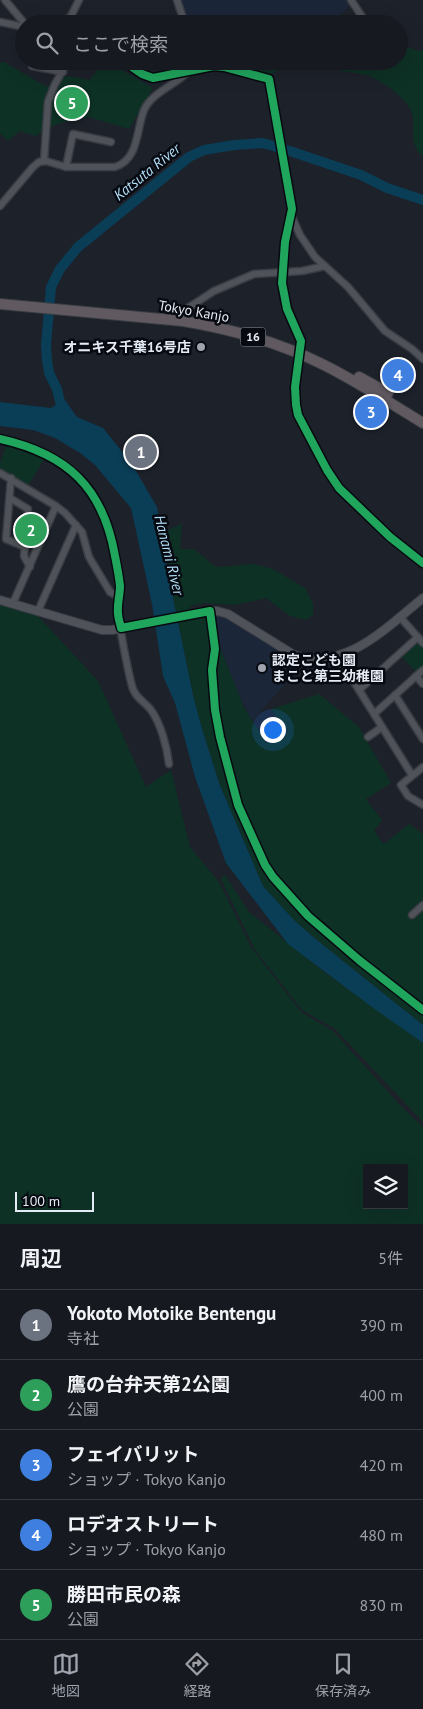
<!DOCTYPE html>
<html lang="ja">
<meta charset="utf-8">
<style>
:root{--surface:#161920;--page:#23262d;--text:#f1f3f6;--muted:#9ea0a5;--line:#35383e;--accent:#9fa4ae}
body{margin:0;font-family:"PT Sans","Noto Sans JP",sans-serif;background:var(--page);color:var(--text)}
.controls{position:absolute;right:15px;bottom:15px;display:grid;overflow:hidden;border-radius:0px;box-shadow:0 5px 20px #0002}
.controls button{width:45px;height:45px;display:grid;place-items:center;padding:0;border:0;border-bottom:1px solid var(--line);background:var(--surface);color:var(--text);font:25px sans-serif}
.scale{position:absolute;left:15px;bottom:12px;width:79px;box-sizing:border-box;padding-left:5px;border:2px solid #e5ebf5;border-top:0;font-size:14px;line-height:18px;white-space:nowrap;color:#e5ebf5;-webkit-text-stroke:4px #070a10;paint-order:stroke}
.you{position:absolute;left:272px;top:729px;width:18px;height:18px;margin:-12px;border:4px solid #fff;border-radius:50%;background:#1a73e8;box-shadow:0 0 0 8px #1a73e833}
.badge{display:grid;place-items:center;width:32px;height:32px;border-radius:50%;background:var(--accent);color:#fff;font-size:16px;font-weight:700}
.pin{position:absolute;translate:-50% -50%;border:2px solid #fff;box-shadow:0 1px 5px #0006}
.list{margin:0;padding:0;list-style:none}
h2{display:flex;justify-content:space-between;align-items:center;height:65px;margin:0;padding:0 20px;font-size:21px}
h2 small{font-size:16px;font-weight:400;color:var(--muted)}
.list li{display:grid;grid-template-columns:32px 1fr auto;gap:15px;align-items:center;box-sizing:border-box;height:70px;padding:0 20px;border-top:1px solid var(--line)}
.list b{display:block;font-size:19px;white-space:nowrap}
.list p{margin:0;font-size:16px;white-space:nowrap;color:var(--muted)}
.list em{font-size:16px;font-style:normal;color:var(--muted)}
.icon{flex:none;width:28px;height:28px;fill:none;stroke:currentColor;stroke-width:2;stroke-linecap:round;stroke-linejoin:round}
.map{position:relative;flex:none;width:423px;height:1224px;overflow:hidden}
.search{position:absolute;background:var(--surface);box-shadow:0 5px 20px #0002;left:15px;right:15px;top:15px;height:55px;display:flex;align-items:center;gap:12px;box-sizing:border-box;padding:0 18px;border-radius:28px;color:var(--muted);font-size:19px}
.sheet{height:415px;background:var(--surface)}
nav{display:flex;justify-content:space-around;align-items:center;box-sizing:border-box;height:70px;border-top:1px solid var(--line);background:var(--surface);font-size:14px;color:var(--muted)}
nav a{display:grid;justify-items:center;gap:2px}
nav .on{color:var(--accent)}
.map>svg:first-child{display:block}
.built{fill:#1b2638}
.green{fill:#0e3125;fill-rule:evenodd}
.water{fill:#0a3d56}
.lines{fill:none;stroke-linecap:round;stroke-linejoin:round}
.river{stroke:#0a3d56;stroke-width:10}
.minor-casing{stroke:#393c43;stroke-width:9}
.tertiary-casing{stroke:#393c43;stroke-width:10}
.trunk-casing{stroke:#393c43;stroke-width:12}
.minor{stroke:#4f5359;stroke-width:6}
.tertiary{stroke:#4f5359;stroke-width:8}
.trunk{stroke:#605a60;stroke-width:10}
.cycleway-casing{stroke:#070a10;stroke-width:11}
.cycleway{stroke:#20a55d;stroke-width:8}
.poi-dot{fill:#9fa4ae;stroke:#070a10;stroke-width:2}
.labels{text-anchor:middle;stroke-width:5;stroke-linejoin:round;paint-order:stroke}
.shield{fill:#070a10;stroke:#a2a8b0;stroke-width:1}
.shield-label{font-size:12px;font-weight:bold;fill:#e5ebf5}
.street-label{font-size:14px;fill:#e5ebf5;stroke:#070a10}
.poi-label{font-size:14px;font-weight:bold;fill:#e5ebf5;stroke:#070a10;text-anchor:end}
.water-label{font-size:15px;font-style:italic;fill:#b2def9;stroke:#070a10}
</style>
<div class="map">
<svg width="423" height="1224" viewBox="0 0 423 1224">
<rect width="100%" height="100%" fill="#1d212a"/>
<!-- built -->
<g class="built">
<polygon points="180,0 348,0 350,5 331,24 188,24"/>
<polygon points="219,615 229,619 299,661 293,675 252,721 241,699 216,637 213,616"/>
</g>
<!-- green -->
<g class="green">
<path d="M399,43L418,51L423,50V157C407,141 416,131 412,114C409,99 380,79 366,75C355,72 343,72 332,69C324,67 318,63 310,61H399Z"/>
<polygon points="103,61 106,61 153,88 129,129 89,117 57,124 35,136 20,131 8,141 0,133 0,63 4,62 47,87 67,76 90,80"/>
<polygon points="200,61 297,61 271,74 266,75 224,65 201,65"/>
<polygon points="7,443 46,456 28,486 0,470 0,463"/>
<polygon points="182,523 180,549 194,549 216,567 254,564 273,569 305,588 313,603 313,615 306,620 290,616 266,598 235,605 204,603 190,606 193,620 205,618 218,642 244,707 266,743 288,731 271,709 319,694 359,727 391,783 366,799 382,820 374,831 384,844 409,824 423,834 423,1025 312,936 293,919 263,886 219,783 201,725 193,695 174,603 163,533"/>
<path d="M0,605L37,615L98,681L146,787L171,770L190,847L219,882L251,947L301,1012L333,1031L400,1105L423,1127V1224H0ZM367,1168H404V1205H367Z"/>
<polygon points="417,641 420,642 423,645 423,668 417,673 401,656"/>
<polygon points="225,875 249,912 327,974 423,1043 423,1122 334,1028 302,1010 255,950 221,879"/>
</g>
<!-- water -->
<polygon class="water" points="57,389 77,417 103,428 132,464 157,507 174,603 193,695 201,725 219,783 263,886 293,919 312,936 423,1025 423,1043 369,1005 288,944 226,863 195,777 175,703 163,676 152,604 131,508 95,465 80,453 55,438 33,430 0,426 0,402 51,408 57,404"/>
<g class="lines">
<!-- river -->
<polyline class="river" points="60,402 57,389 49,373 47,360 46,345 51,287 60,269 78,247 189,157 204,150 234,145 263,143 290,151 361,175 387,188 423,200"/>
<defs>
<g id="minor">
<polyline points="5,0 25,24"/>
<polyline points="177,0 185,24"/>
<polyline points="351,0 367,24"/>
<polyline points="0,22 24,27"/>
<polyline points="61,24 71,16 79,0"/>
<polyline points="33,61 32,66 63,72"/>
<polyline points="123,61 142,74 153,78 214,66 224,67 269,79 292,209 285,242 282,283 287,309 301,341 295,387 296,405 298,415 327,470 339,488 390,537 423,563"/>
<polyline points="129,63 147,65 164,61"/>
<polyline points="44,161 48,102 55,84 68,61"/>
<polyline points="66,167 73,134 111,142"/>
<path d="M0,206L33,167L39,162L46,161L66,167H115C139,159 136,131 144,110C152,92 176,85 189,71"/>
<polyline points="292,217 300,235 315,257 348,287 385,331 412,349 423,359"/>
<polyline points="184,315 188,308 214,291 254,274 302,271 325,266"/>
<path d="M0,439C18,443 38,449 54,458C99,482 116,537 120,585C120,595 117,605 118,615C122,639 126,663 132,686C134,697 145,702 151,710C161,724 167,747 169,764"/>
<polyline points="0,473 56,506 65,513 82,532 89,557 110,592 119,597"/>
<polyline points="11,478 6,539 25,547"/>
<polyline points="10,498 28,509 24,556 30,567"/>
<polyline points="13,603 56,506"/>
<polyline points="38,611 76,525"/>
<polyline points="400,617 423,643"/>
<polyline points="329,658 354,682 412,775"/>
<polyline points="416,676 423,684"/>
<polyline points="359,690 418,637"/>
<polyline points="395,695 423,739"/>
<polyline points="374,714 423,670"/>
<polyline points="368,737 382,727"/>
<polyline points="423,767 401,785 408,796 423,805"/>
<polyline points="412,915 423,905"/>
</g>
<path id="tertiary" d="M0,600L102,630H112L204,612L217,611L228,614L294,655C344,673 388,626 423,598"/>
<g id="trunk">
<path d="M0,304L183,321C232,329 280,343 324,365C358,382 390,403 423,423"/>
<polyline points="359,377 388,393"/>
</g>
</defs>
<!-- minor casing -->
<use href="#minor" class="minor-casing"/>
<!-- tertiary casing -->
<use href="#tertiary" class="tertiary-casing"/>
<!-- trunk casing -->
<use href="#trunk" class="trunk-casing"/>
<!-- minor -->
<use href="#minor" class="minor"/>
<!-- tertiary -->
<use href="#tertiary" class="tertiary"/>
<!-- trunk -->
<use href="#trunk" class="trunk"/>
<defs>
<g id="cycleway">
<polyline points="123,61 142,74 153,78 214,66 224,67 269,79 292,209 285,242 282,283 287,309 301,341 295,387 296,405 298,415 327,470 339,488 390,537 423,563"/>
<path d="M0,439C67,454 103,487 115,556C117,566 119,576 120,586C120,595 117,604 118,613C118,618 120,623 121,628L210,611L215,649L212,670L215,710L220,737L238,805L265,865L273,877L308,916L359,960L423,1010"/>
</g>
</defs>
<!-- cycleway casing -->
<use href="#cycleway" class="cycleway-casing"/>
<!-- cycleway -->
<use href="#cycleway" class="cycleway"/>
</g>
<!-- markers -->
<g class="poi-dot">
<circle cx="201" cy="347" r="5"/>
<circle cx="262" cy="668" r="5"/>
</g>
<g class="labels">
<!-- shield labels -->
<rect class="shield" x="240.5" y="327.5" width="25" height="19" rx="4"/>
<g class="shield-label">
<text x="253" y="341">16</text>
</g>
<!-- street labels -->
<g class="street-label">
<text transform="translate(194 311) rotate(10)" y="5">Tokyo Kanjo</text>
</g>
<!-- poi labels -->
<g class="poi-label">
<text x="191" y="352">オニキス千葉16号店</text>
<text x="272" y="665" text-anchor="start">認定こども園<tspan x="272" dy="16">まこと第三幼稚園</tspan></text>
</g>
<!-- water labels -->
<g class="water-label">
<text transform="translate(147 172) rotate(-39)" y="5">Katsuta River</text>
<text transform="translate(169 555) rotate(76)" y="5">Hanami River</text>
</g>
</g>
</svg>
<div class="controls">
<button><svg class="icon" aria-label="layers" viewBox="0 0 24 24"><path d="M12 4l9 5-9 5-9-5zM3 14l9 5 9-5"/></svg></button>
</div>
<div class="scale">100 m</div>
<div class="you"></div>
<div class="pin badge" style="left:141px;top:452px;background:#6b7280">1</div>
<div class="pin badge" style="left:31px;top:530px;background:#2e9e5b">2</div>
<div class="pin badge" style="left:371px;top:412px;background:#3f7fe0">3</div>
<div class="pin badge" style="left:398px;top:375px;background:#3f7fe0">4</div>
<div class="pin badge" style="left:72px;top:103px;background:#2e9e5b">5</div>
<div class="search"><svg class="icon" aria-label="search" viewBox="0 0 24 24"><circle cx="10" cy="10" r="6"/><path d="M15 15l6 6"/></svg>ここで検索</div>
</div>
<section class="sheet">
<h2>周辺<small>5件</small></h2>
<ul class="list">
<li><span class="badge" style="background:#6b7280">1</span><div><b>Yokoto Motoike Bentengu</b><p>寺社</p></div><em>390 m</em></li>
<li><span class="badge" style="background:#2e9e5b">2</span><div><b>鷹の台弁天第2公園</b><p>公園</p></div><em>400 m</em></li>
<li><span class="badge" style="background:#3f7fe0">3</span><div><b>フェイバリット</b><p>ショップ · Tokyo Kanjo</p></div><em>420 m</em></li>
<li><span class="badge" style="background:#3f7fe0">4</span><div><b>ロデオストリート</b><p>ショップ · Tokyo Kanjo</p></div><em>480 m</em></li>
<li><span class="badge" style="background:#2e9e5b">5</span><div><b>勝田市民の森</b><p>公園</p></div><em>830 m</em></li>
</ul>
</section>
<nav>
<a class="on"><svg class="icon" aria-label="map" viewBox="0 0 24 24"><path d="M3 6l6-2 6 2 6-2v14l-6 2-6-2-6 2zM9 4v14M15 6v14"/></svg>地図</a>
<a><svg class="icon" aria-label="directions" viewBox="0 0 24 24"><path d="M12 3l9 9-9 9-9-9zM9 14v-3h6M13 9l2 2-2 2"/></svg>経路</a>
<a><svg class="icon" aria-label="saved" viewBox="0 0 24 24"><path d="M7 4h10v16l-5-4-5 4z"/></svg>保存済み</a>
</nav>
